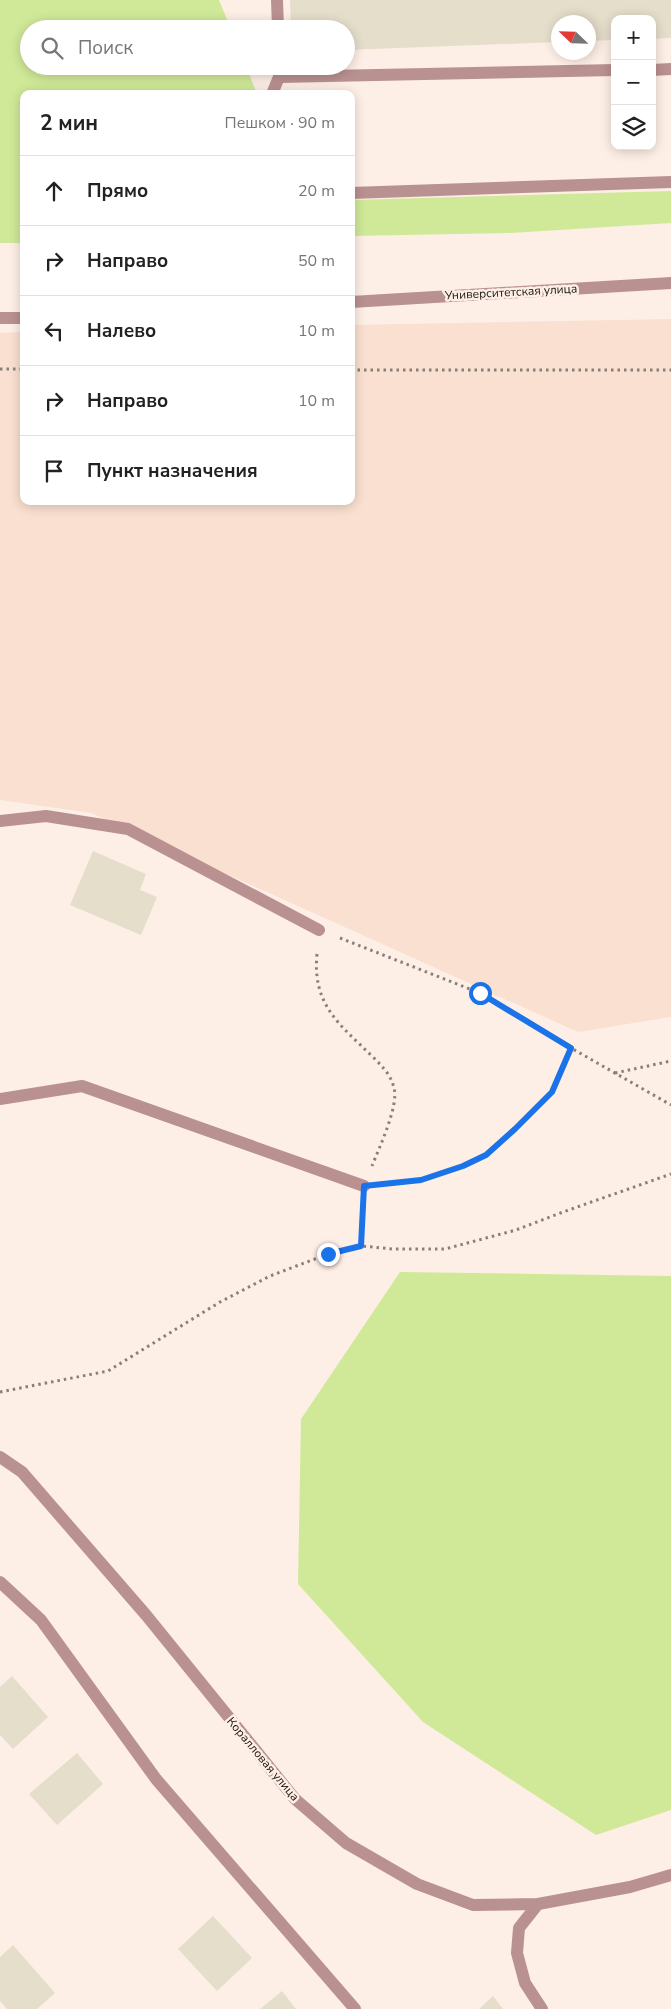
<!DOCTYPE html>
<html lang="ru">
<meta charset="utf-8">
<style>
:root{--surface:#fff;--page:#f6f6f6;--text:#222;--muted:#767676;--line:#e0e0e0}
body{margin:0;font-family:"Nunito Sans",sans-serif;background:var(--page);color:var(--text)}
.controls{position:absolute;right:15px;top:15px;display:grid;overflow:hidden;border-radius:10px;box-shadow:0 2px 12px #0003}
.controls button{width:45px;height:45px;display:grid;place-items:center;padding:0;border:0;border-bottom:1px solid var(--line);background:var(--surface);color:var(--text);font:25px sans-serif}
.compass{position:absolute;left:551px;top:15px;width:45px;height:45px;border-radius:50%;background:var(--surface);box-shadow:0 2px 12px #0003;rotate:293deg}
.stop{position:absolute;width:15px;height:15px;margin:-11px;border:4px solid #1a73e8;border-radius:50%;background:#fff}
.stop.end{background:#1a73e8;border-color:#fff;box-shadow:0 1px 5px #0008}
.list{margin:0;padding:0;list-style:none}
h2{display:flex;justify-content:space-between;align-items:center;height:65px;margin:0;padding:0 20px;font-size:21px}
h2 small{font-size:16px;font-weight:400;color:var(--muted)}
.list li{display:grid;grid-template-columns:32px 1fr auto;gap:15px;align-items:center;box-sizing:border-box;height:70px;padding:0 20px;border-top:1px solid var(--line)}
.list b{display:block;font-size:19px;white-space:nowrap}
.list em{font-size:16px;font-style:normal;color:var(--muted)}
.icon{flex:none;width:28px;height:28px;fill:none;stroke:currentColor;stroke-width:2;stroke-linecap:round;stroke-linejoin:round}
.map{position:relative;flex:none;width:671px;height:2009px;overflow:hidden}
.search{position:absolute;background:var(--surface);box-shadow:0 2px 12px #0003;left:20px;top:20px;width:335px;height:55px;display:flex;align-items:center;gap:12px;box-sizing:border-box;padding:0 18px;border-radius:28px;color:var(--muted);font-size:19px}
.panel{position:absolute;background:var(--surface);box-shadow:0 2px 12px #0003;left:20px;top:90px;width:335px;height:415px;border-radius:10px}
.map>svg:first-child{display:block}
.built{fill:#fae0d0}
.green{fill:#d0e998}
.building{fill:#e5decb}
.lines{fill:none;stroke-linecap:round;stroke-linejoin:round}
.path{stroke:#897f78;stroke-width:3;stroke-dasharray:2.5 4;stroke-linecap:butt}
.lane{stroke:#ba9191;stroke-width:12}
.street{stroke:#ba9191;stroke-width:12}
.route{stroke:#1a73e8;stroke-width:6}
.labels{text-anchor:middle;stroke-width:5;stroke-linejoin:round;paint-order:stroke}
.street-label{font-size:12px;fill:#1b1511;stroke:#feefe6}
</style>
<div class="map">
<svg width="671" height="2009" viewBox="0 0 671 2009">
<rect width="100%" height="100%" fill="#feefe6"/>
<!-- built -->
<polygon class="built" points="671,319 671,1017 578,1032 91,813 0,800 0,333 24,332 24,501 351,501 351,325"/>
<!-- green -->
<g class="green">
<polygon points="0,0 219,0 231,29 29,29 29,66 246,66 257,94 24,94 24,243 0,243"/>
<polygon points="671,191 671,223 511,233 351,236 351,200"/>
<polygon points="400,1272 671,1276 671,1810 596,1835 423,1722 298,1584 301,1419"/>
</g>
<!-- building -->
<g class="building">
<polygon points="290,0 671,0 671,38 652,39 652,19 615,19 615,40 588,41 588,22 558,22 558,42 346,50 346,29 291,29"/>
<polygon points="93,851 146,874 140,890 157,897 141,935 70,905"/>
<polygon points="12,1676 48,1717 13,1749 0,1735 0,1687"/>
<polygon points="77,1753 103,1784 57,1825 29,1794"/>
<polygon points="213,1916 252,1958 217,1991 178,1949"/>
<polygon points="13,1945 55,1993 37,2009 7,2009 0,2001 0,1957"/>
<polygon points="282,1991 296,2009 260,2009"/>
<polygon points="493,1996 503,2009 479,2009"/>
</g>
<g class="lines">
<!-- path -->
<g class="path">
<polyline points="0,369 24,369"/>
<polyline points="351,370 671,370"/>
<polyline points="340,938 480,993 571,1048 671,1105"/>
<path d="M317,954C312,1005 340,1025 373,1057C382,1066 391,1075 394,1088C399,1106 379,1148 372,1166"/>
<polyline points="615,1073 671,1061"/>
<polyline points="387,1184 421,1180 463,1166 486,1155 515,1129 552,1092 571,1048"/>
<polyline points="361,1246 363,1208"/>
<polyline points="0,1392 108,1371 220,1302 270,1276 328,1254 361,1246 393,1249 445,1249 516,1230 563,1212 671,1174"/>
</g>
<!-- lane -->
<g class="lane">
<polyline points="277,0 278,29"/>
<polyline points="652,70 671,69"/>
<polyline points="279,77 615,70"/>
<polyline points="272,94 279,77 279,66"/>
<polyline points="351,193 671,182"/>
<polyline points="0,1582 41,1620 156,1779 355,2009"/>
<polyline points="538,1904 519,1928 517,1953 525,1983 542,2009"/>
</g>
<!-- street -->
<g class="street">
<polyline points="351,302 671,283"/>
<polyline points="0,318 24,318"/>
<polyline points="0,821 46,816 128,829 319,930"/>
<polyline points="0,1099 82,1086 364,1186"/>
<polyline points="0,1457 22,1472 146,1615 295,1799 346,1843 417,1884 473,1905 538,1904 630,1887 671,1875"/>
</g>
</g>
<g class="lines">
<!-- route -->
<polyline class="route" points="328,1254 361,1246 364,1186 421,1180 463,1166 486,1155 515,1129 552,1092 571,1048 480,993"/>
</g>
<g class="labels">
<!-- street labels -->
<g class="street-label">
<text transform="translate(511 292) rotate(-3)" y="4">Университетская улица</text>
<text transform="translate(263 1759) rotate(50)" y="4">Коралловая улица</text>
</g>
</g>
</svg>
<div class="controls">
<button>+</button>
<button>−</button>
<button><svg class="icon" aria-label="layers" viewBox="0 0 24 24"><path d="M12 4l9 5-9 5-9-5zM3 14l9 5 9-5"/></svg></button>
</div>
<svg class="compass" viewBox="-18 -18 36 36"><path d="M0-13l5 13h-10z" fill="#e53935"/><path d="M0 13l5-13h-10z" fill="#767676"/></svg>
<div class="stop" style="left:480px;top:993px"></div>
<div class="stop end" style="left:328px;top:1254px"></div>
<div class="search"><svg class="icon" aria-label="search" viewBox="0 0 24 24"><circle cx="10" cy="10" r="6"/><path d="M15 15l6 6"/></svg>Поиск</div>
<section class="panel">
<h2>2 мин<small>Пешком · 90 m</small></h2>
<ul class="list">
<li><svg class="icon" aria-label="ahead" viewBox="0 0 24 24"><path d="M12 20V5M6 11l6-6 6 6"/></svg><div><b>Прямо</b></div><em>20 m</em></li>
<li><svg class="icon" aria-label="right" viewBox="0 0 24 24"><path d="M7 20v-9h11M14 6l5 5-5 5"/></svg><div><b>Направо</b></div><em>50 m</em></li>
<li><svg class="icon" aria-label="left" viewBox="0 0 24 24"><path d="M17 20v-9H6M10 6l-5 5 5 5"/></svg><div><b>Налево</b></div><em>10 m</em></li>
<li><svg class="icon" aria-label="right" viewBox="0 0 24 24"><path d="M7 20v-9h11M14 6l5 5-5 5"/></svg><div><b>Направо</b></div><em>10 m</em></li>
<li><svg class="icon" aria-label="arrive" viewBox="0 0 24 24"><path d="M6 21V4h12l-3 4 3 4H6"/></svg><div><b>Пункт назначения</b></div></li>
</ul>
</section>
</div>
